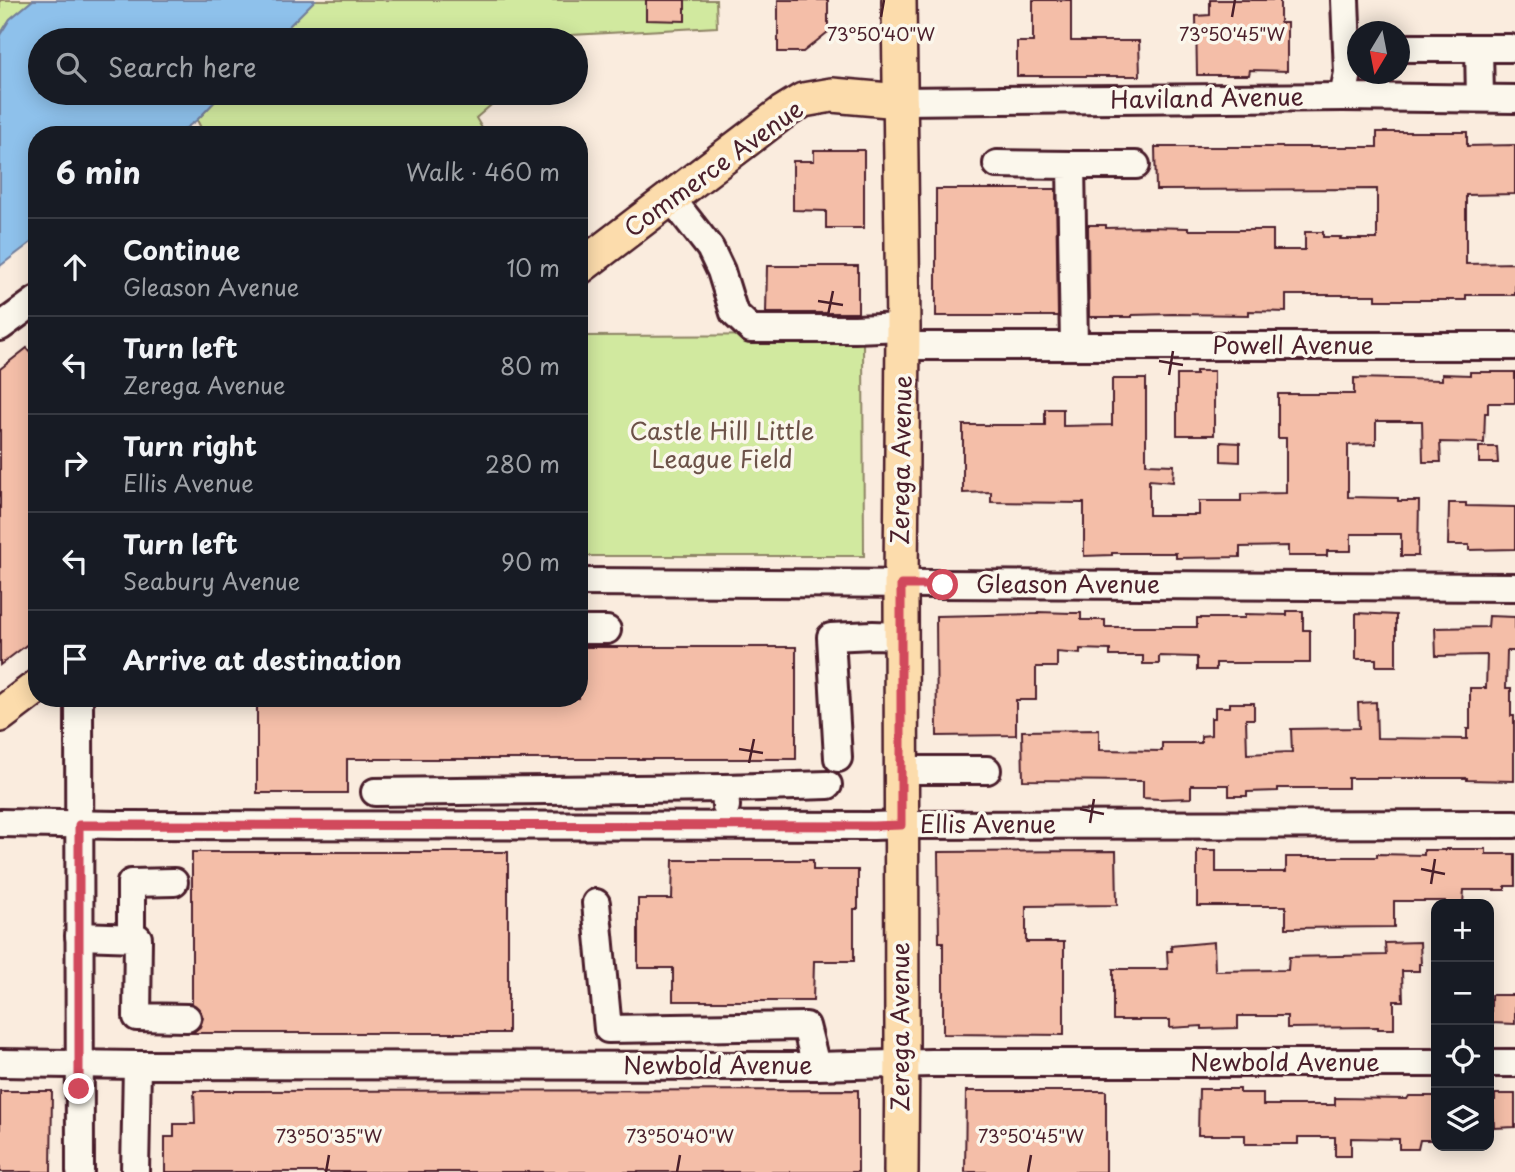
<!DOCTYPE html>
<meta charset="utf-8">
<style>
:root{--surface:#171b24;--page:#20242c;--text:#f1f3f6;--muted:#9ea1a6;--line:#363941}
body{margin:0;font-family:"Playpen Sans",sans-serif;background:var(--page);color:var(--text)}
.controls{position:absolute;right:21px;bottom:21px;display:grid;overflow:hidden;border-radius:14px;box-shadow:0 4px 18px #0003}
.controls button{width:63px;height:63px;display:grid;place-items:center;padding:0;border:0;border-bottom:2px solid var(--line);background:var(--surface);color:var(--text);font:35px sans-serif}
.compass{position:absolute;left:1347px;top:21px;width:63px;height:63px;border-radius:50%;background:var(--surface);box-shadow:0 4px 18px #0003;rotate:190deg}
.stop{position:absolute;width:21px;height:21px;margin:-16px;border:5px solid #d1495b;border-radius:50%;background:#fff}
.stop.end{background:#d1495b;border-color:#fff;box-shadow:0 2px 7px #0008}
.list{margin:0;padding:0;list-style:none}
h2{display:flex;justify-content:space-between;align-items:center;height:91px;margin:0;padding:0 28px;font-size:30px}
h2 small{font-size:23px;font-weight:400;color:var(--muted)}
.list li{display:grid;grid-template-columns:46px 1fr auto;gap:21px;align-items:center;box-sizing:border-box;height:98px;padding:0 28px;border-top:2px solid var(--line)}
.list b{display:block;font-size:26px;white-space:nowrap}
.list p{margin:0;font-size:23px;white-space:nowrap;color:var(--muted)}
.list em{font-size:23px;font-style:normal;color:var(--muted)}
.icon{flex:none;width:38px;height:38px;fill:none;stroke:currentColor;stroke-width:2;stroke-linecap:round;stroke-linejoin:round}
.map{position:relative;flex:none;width:1515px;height:1172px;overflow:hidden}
.search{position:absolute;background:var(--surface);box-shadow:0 4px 18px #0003;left:28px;top:28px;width:560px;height:77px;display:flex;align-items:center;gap:18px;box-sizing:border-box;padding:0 24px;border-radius:38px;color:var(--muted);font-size:26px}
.panel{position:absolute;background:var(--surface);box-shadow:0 4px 18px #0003;left:28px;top:126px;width:560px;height:581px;border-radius:28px}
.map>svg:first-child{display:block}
.green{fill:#d1e99f;stroke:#8e8465;stroke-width:2}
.water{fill:#8ec1eb;stroke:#73809e;stroke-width:2}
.building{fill:#f4bea8;stroke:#4a1f2b;stroke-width:2}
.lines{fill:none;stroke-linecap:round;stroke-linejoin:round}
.minor-casing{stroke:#4a1f2b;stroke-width:32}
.major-casing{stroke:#4a1f2b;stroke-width:38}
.minor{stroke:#fbf7ec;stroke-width:26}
.major{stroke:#fcdcac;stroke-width:33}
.route{stroke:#d1495b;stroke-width:9}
.ticks{fill:none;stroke:#4a1f2b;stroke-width:2.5}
.labels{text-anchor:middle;stroke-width:7;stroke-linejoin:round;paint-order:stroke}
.street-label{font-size:24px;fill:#4a1f2b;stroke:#fbf7ec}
.park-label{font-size:24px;fill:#6c5248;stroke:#fbf7ec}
.ticks-label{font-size:18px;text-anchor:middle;fill:#4a1f2b;stroke:#fbf7ec;stroke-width:7;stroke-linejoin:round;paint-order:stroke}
</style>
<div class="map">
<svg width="1515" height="1172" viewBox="0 0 1515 1172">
<rect width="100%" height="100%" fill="#faecde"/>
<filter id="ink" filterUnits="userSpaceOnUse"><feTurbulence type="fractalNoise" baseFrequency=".0143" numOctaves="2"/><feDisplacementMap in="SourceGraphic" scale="14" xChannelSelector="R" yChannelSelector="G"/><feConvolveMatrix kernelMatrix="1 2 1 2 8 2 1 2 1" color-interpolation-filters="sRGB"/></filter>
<g filter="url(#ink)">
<!-- green -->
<g class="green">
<polygon points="0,0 33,0 10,19 0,35"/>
<polygon points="315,0 716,0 717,27 571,35 565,40 275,40"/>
<polygon points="223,93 505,93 476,118 486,135 204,134 197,120"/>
<polygon points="863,335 864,556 579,556 579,339 583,336"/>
</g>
<!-- water -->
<polygon class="water" points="33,0 315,0 275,40 40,40 40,93 223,93 197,120 176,135 37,135 37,238 0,266 0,35 10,19"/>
<!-- building -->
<g class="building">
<polygon points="646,0 685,0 685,21 646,20"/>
<polygon points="778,0 828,0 828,32 803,52 778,52"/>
<polygon points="1033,0 1071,0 1071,41 1139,41 1140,76 1017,76 1017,42 1033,42"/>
<polygon points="1210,0 1280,0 1280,23 1287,23 1287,71 1250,70 1249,75 1197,75 1196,16 1210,15"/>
<polygon points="1377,132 1467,132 1467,146 1515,145 1515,194 1466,195 1466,264 1515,263 1515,295 1466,295 1466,300 1376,300 1376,295 1286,295 1286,312 1249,311 1249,315 1173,314 1132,315 1132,317 1089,317 1088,225 1106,225 1106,228 1146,227 1188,228 1188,230 1273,230 1273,250 1305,250 1305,232 1323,232 1323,237 1341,237 1340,239 1377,239 1377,189 1156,190 1155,147 1377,147"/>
<polygon points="814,150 864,150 864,228 826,228 826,211 793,210 793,161 814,161"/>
<polygon points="936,189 1056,189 1058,316 936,316"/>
<polygon points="767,266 858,266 858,313 766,313"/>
<polygon points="27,348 37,360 37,637 0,665 0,369"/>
<polygon points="1196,371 1214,371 1214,435 1177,435 1177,375 1196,375"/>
<polygon points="1470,372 1515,372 1515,403 1488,403 1488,413 1485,413 1484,443 1440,442 1441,462 1423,462 1422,421 1376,421 1376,444 1348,445 1348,497 1398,498 1398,501 1419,501 1418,556 1401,556 1401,534 1351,534 1351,551 1327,551 1327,556 1288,556 1288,546 1240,547 1240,557 1176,558 1176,553 1112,553 1112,555 1084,556 1084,503 991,502 991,492 963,493 963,425 1045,425 1045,409 1063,409 1063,426 1112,425 1112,379 1146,379 1146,464 1174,465 1173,482 1149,480 1149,515 1199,515 1199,501 1241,501 1241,494 1286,493 1286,438 1278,438 1278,394 1354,394 1354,378 1442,380 1442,374 1470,375"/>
<polygon points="1221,442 1240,443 1240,462 1221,461"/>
<polygon points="1479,447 1497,447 1498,463 1479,463"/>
<polygon points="1449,503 1466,503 1466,506 1515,507 1515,549 1469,550 1469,545 1448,545"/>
<polygon points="1287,611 1303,611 1303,630 1310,630 1310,663 1216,663 1216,670 1197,670 1197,657 1159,656 1159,664 1143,664 1143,656 1110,656 1110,650 1080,649 1080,654 1057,652 1057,667 1036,667 1036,700 1016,700 1016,735 937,736 936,616 1038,614 1038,612 1072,613 1081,613 1081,620 1105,620 1105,627 1197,627 1197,618 1245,618 1245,614 1287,615"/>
<polygon points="1356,613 1396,615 1396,666 1376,666 1376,659 1356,659"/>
<polygon points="1489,616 1515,617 1515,651 1507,651 1506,688 1511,688 1511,716 1514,716 1514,781 1467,780 1467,778 1348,778 1348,788 1278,788 1278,791 1247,792 1247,796 1229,796 1229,785 1191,785 1191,798 1160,799 1143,798 1143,781 1023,780 1022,731 1099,730 1099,750 1162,751 1162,743 1201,743 1201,736 1211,735 1211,718 1215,718 1215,707 1230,707 1230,703 1254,703 1254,719 1246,719 1247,754 1292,752 1291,729 1359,728 1358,703 1376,702 1377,738 1467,739 1467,729 1470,729 1470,688 1486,688 1487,655 1436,656 1435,628 1488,627"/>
<polygon points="579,647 796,647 796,759 347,759 347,793 257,793 257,698 579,698"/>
<polygon points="1446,849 1486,849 1486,854 1515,854 1515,886 1505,886 1505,890 1464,890 1463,904 1445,904 1445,901 1394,901 1394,927 1286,928 1286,906 1197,906 1197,850 1216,850 1216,872 1286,872 1286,857 1377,857 1377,854 1424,855 1424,850 1446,850"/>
<polygon points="1116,851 1117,905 1026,906 1026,942 1064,942 1064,1035 943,1034 943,942 939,942 938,852"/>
<polygon points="192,852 508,852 508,1033 192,1033 200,1027 203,1018 200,1010 192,1004"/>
<polygon points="673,860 813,860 813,870 858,870 858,909 854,909 854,961 814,961 813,1001 673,1001 673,968 638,968 638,899 672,899"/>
<polygon points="1214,942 1215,971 1288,970 1289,957 1386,955 1385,943 1420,942 1421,964 1419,964 1419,971 1402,971 1403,1001 1394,1001 1394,1029 1378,1029 1378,1027 1287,1028 1287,1016 1238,1016 1238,1028 1202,1029 1202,1026 1170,1028 1170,1020 1113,1020 1113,969 1168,969 1167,951 1172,951 1171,946"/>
<polygon points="1491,995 1515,995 1515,1024 1491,1023"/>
<polygon points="1199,1089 1240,1089 1240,1093 1263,1093 1263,1105 1335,1105 1335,1098 1407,1099 1409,1096 1436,1096 1436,1140 1420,1140 1418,1149 1399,1149 1399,1139 1351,1138 1351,1156 1335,1156 1335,1137 1298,1137 1298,1144 1245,1144 1245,1135 1198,1135"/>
<polygon points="858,1090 858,1172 165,1172 165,1137 174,1137 174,1124 195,1124 194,1091"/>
<polygon points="0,1091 52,1091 51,1172 0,1172"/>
<polygon points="966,1091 1106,1091 1106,1172 965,1172"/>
<polygon points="1495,1094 1515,1094 1515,1127 1494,1128 1493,1100 1495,1100"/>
</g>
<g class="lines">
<defs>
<g id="minor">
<polyline points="1400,48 1479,48 1480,98"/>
<polyline points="1479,48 1510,48"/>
<polyline points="1343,97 1348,73 1345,0"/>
<polyline points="900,101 1343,97 1515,99"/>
<polyline points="997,164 1071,165 1074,346"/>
<polyline points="1071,165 1136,165"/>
<polyline points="671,198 710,248 721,271 734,313 751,329 855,329 903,327"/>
<polyline points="0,327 37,300"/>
<polyline points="903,346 1515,346"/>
<polyline points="579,582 1515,587"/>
<polyline points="579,630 607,630"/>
<polyline points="79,698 80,1172"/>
<polyline points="838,758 831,637 873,635 901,636"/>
<polyline points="901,770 987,770"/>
<polyline points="375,792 725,788"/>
<polyline points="726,806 725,788 828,785"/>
<polyline points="0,823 118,825 873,826 901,825 1515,824"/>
<polyline points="596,903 608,1029 806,1026 816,1066"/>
<polyline points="79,936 138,938 137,1017 187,1018"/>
<polyline points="131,938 131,883 174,882"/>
<polyline points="0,1063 137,1065 816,1066 931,1063 1436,1063"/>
<polyline points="1489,1063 1515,1063"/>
<polyline points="135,1172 137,1065"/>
</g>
<g id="major">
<polyline points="899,0 903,327 901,585 902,1042 901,1172"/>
<polyline points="579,268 782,113 803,100 832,95 900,101"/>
<polyline points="0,715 37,687"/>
</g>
</defs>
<!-- minor casing -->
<use href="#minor" class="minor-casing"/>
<!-- major casing -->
<use href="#major" class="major-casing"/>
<!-- minor -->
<use href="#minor" class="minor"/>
<!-- major -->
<use href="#major" class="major"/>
</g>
</g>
<g class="lines" filter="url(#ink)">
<!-- route -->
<polyline class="route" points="79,1089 79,825 873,826 901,825 901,585 943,585"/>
</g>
<!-- ticks -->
<path class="ticks" d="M881,17L884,0M1232,17L1235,0M818,301L843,305M828,315L833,291M1159,361L1183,365M1169,375L1173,351M739,749L763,753M749,763L754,739M1080,809L1104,814M1090,823L1094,799M1421,869L1445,874M1431,884L1435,859M326,1172L329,1155M677,1172L680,1155M1028,1172L1031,1155"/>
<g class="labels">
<!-- street labels -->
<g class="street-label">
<text transform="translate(1207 99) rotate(-1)" y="8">Haviland Avenue</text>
<text transform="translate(714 169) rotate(-36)" y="8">Commerce Avenue</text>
<text x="1293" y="354">Powell Avenue</text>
<text transform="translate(902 460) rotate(-89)" y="8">Zerega Avenue</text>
<text x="1068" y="593">Gleason Avenue</text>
<text x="988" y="833">Ellis Avenue</text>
<text transform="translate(901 1027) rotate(-90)" y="8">Zerega Avenue</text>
<text x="1285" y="1071">Newbold Avenue</text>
<text x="718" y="1074">Newbold Avenue</text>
</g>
<!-- park labels -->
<g class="park-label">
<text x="722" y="440">Castle Hill Little<tspan x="722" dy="28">League Field</tspan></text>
</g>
</g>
<g class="ticks-label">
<text x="881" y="41">73°50'40"W</text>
<text x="1232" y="41">73°50'45"W</text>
<text x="329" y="1143">73°50'35"W</text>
<text x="680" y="1143">73°50'40"W</text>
<text x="1031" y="1143">73°50'45"W</text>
</g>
</svg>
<div class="controls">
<button>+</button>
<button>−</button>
<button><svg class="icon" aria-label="locate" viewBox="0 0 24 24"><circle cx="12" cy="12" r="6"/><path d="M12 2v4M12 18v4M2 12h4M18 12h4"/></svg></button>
<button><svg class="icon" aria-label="layers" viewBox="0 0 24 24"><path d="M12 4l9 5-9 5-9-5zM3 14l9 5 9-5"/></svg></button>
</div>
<svg class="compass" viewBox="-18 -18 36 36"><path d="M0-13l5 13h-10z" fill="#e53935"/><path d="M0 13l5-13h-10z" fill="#9ea1a6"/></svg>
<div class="stop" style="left:943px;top:585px"></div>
<div class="stop end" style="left:79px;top:1089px"></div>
<div class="search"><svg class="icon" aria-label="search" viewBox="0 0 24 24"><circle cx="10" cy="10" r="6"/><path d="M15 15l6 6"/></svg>Search here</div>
<section class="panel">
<h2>6 min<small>Walk · 460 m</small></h2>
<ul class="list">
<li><svg class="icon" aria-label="ahead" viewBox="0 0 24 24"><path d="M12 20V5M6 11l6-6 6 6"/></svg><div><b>Continue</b><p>Gleason Avenue</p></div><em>10 m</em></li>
<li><svg class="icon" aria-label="left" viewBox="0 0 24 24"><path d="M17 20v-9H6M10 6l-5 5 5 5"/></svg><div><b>Turn left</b><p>Zerega Avenue</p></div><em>80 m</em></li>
<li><svg class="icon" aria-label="right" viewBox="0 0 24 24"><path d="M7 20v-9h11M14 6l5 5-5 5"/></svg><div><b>Turn right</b><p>Ellis Avenue</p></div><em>280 m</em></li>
<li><svg class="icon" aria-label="left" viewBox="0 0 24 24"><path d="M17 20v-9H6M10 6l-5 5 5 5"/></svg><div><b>Turn left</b><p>Seabury Avenue</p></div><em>90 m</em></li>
<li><svg class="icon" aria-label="arrive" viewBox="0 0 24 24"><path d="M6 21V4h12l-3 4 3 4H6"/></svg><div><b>Arrive at destination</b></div></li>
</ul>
</section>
</div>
